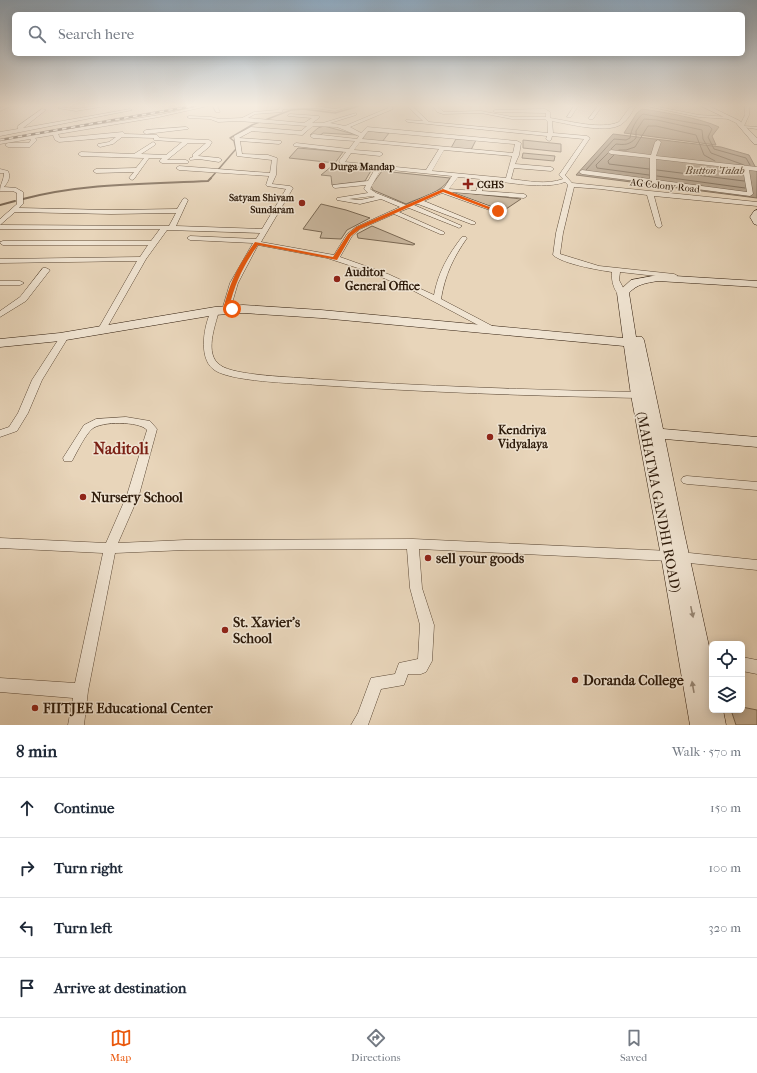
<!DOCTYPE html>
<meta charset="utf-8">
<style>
:root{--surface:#fff;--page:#f2f2f3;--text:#1f2937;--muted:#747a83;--line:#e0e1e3;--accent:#ea580c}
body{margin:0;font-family:"IM FELL French Canon",serif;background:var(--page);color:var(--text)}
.controls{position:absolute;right:12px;bottom:12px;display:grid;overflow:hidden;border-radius:6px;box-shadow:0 2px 10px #0003}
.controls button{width:36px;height:36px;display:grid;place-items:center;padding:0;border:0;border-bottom:1px solid var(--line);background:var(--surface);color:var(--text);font:20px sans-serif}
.stop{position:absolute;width:12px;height:12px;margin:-9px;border:3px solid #ea580c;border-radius:50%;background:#fff}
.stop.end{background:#ea580c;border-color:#fff;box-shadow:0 1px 4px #0008}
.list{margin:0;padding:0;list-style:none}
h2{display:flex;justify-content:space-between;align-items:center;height:52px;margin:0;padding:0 16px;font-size:17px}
h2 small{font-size:13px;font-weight:400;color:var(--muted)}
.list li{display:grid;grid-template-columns:26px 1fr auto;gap:12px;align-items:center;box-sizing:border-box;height:60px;padding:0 16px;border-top:1px solid var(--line)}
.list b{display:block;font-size:15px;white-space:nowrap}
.list em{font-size:13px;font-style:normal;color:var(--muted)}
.icon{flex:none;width:22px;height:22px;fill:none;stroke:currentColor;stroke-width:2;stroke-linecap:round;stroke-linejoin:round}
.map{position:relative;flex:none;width:757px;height:725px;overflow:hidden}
.search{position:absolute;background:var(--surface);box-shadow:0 2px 10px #0003;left:12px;right:12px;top:12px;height:44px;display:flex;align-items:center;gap:10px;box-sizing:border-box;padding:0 14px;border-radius:6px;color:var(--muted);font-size:15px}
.sheet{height:292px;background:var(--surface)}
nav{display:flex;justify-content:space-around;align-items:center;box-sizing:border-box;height:56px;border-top:1px solid var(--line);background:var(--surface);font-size:11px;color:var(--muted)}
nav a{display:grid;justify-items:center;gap:2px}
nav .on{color:var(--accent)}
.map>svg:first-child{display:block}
.green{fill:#c8b59c;stroke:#7a6853}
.water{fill:#a8957e;stroke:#776450}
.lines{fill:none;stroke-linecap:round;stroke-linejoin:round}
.shore{stroke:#6a5844;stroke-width:1}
.stream-far1{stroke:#776450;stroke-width:1.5}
.stream{stroke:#776450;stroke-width:2}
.street-casing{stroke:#5c4936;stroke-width:1}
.secondary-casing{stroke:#2d1a0a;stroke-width:1}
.street{fill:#f0e4d2;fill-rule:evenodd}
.secondary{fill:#f0e4d2;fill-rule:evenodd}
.rail-casing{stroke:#2d1a0a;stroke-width:2.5}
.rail{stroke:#f0e4d2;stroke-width:1.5;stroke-dasharray:4.5;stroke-linecap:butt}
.oneway{fill:#988978}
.route{fill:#ea580c}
.poi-dot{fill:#8f2418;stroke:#f0e4d2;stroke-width:1.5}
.labels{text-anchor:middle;stroke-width:3;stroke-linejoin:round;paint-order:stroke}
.far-poi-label{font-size:10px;font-weight:bold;fill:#2d1a0a;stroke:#f0e4d2;text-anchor:start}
.far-street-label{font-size:10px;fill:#2d1a0a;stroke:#f0e4d2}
.far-water-label{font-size:11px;font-style:italic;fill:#5e4b38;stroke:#f0e4d2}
.poi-label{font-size:12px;font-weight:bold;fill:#2d1a0a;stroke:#f0e4d2;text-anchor:start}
.near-poi-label{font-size:14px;font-weight:bold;fill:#2d1a0a;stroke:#f0e4d2;text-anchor:start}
.near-street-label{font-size:14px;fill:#2d1a0a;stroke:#f0e4d2}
.district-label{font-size:16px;font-weight:bold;fill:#7a1f14;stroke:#f0e4d2}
</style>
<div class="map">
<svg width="757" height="725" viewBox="0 0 757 725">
<rect width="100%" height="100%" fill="#e8d5ba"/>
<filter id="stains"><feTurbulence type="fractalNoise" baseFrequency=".005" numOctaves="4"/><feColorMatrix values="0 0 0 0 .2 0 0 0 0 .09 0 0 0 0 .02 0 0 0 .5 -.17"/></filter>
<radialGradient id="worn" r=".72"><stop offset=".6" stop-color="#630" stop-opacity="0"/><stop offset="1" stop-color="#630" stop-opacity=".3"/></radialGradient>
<!-- green -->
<g class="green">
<polygon points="324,126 357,135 323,133 319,136 310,135 318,128"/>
<polygon points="368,131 389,133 382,142 361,141"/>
<polygon points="456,139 476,140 471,150 451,148"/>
<polygon points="523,140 561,144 561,152 523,148"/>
<polygon points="298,148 343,152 335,163 289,158"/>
<polygon points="523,153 555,156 554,161 522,158"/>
<polygon points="332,166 372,169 365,181 332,185 331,176 321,175"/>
<path d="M382,171L450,178C442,193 421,197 406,204L373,190L371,186Z"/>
<polygon points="449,191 521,199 503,211"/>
<polygon points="321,204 346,210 370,218 347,230 341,239 320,238 322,232 303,229"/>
<polygon points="372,226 415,244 413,245 358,238 357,234"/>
<polygon points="742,707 757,710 757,725 736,725 731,710 742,710"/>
</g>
<!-- water -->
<g class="water">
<path d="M642,109C663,112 700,118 719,127L712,136L716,145L624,133L637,113Z"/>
<polygon points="613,134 721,147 749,155 757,170 757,198 576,175"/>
</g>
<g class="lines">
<!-- shore -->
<g class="shore">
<path d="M611,149L616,144C625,145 629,145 636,138V131L644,119L657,120L702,130L703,139L711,153L744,165"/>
<polyline points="619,150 626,150 635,147 648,126 656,126 696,135 704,155 715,161"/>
<polyline points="608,153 596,165 597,168 649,175"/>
<polyline points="614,155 608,161 609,164 649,169"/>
<path d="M586,170L614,139L626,140L630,138C631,130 636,119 643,114L709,126L712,129L708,137L714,149L746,158L750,165"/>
<polyline points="657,170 744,181"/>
<polyline points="657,176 745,188"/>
</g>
<!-- stream-far1 -->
<polyline class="stream-far1" points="210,179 236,149 234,141 230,138 252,125 291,110 303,109 335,113 359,106"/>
<!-- stream -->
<g class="stream">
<path d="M23,199C84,183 146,184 208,181L211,178"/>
<polyline points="0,205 15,201"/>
</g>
<defs>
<g id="street">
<polygon points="5,106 11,106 0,111 0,108"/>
<polygon points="95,106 106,106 76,111 58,108 60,107 76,109"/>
<polygon points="200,106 208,106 159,117 58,134 60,138 123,132 125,134 157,135 160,138 209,140 212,142 209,147 198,156 219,158 222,160 219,162 199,159 190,160 190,158 193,157 193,154 206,143 188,143 167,160 186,160 189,162 188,163 162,163 159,161 162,158 149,158 134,179 132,180 129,178 134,172 96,173 93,171 96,169 136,168 144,158 81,156 78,154 81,152 134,154 153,142 155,143 155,145 141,154 166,155 182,142 154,140 154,138 122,137 113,144 100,147 97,145 98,144 109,142 116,137 59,142 55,140 53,135 35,138 37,140 30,147 8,147 5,145 8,143 29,143 31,140 30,139 0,144 0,140 159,115"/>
<polygon points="213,106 217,106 220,112 216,112"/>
<path d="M281,106H316L335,109L345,106H352L335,111L314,108L283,109L282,112L255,114L248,118L304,123L312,118L288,116V115L290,114L319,116V118L312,123H323L356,113V115L330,123L345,126L388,108L386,106H391L393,109L350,127L361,133L367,127L517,141L521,143L519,155L515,164L551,167L554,169L551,171L514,168L511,179C528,181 546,185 563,179L559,175L584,139L552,136L551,140L549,141L546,139L547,136L408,122L406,121V120L423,121L407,106H412L429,122L548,133V122L545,119H512L481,113L443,114L437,112L433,106H437L444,112L481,111L512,117H546V113L495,112L493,111L495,110L545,109L550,112V118C570,121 601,130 619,122L630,107L636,106C632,111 629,119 623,123C610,135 569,124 552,121L553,133L587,136L590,138L565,175L572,183L757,202V206L654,196L662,226L659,228L656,226L647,195L601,189L574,187L563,233L560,254L599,266L674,274L678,276L674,278L620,272L619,280L627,295L623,297C614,294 611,280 612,272C598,270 563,264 553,255L556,233L568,185L565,182C543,190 509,182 485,180L482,191L524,194L527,196L524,198L451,192L500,210L501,211L498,213L442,193L424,201L475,222V224H471L418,204L414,205L462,226L459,228L457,227L409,208L399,212L444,232V234H440L394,214L360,229L352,236L340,257L388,274L434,295C438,273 448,255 462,237H466L467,238C453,258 445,275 441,299L496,328L497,330L493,333L414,291L367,271L327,258L258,245L238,283L230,310L226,312H223L222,310L230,283L253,243L190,240L187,238L190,236L256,239L260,233L167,230L146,259L105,331L101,334L97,331L137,261L0,263V259L140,257L148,245H3L1,244L0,242L3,241H151L160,229H0V225L169,226L176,213L111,214L15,212L0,225V219L17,204V193L13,191H0C0,184 4,180 4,173H0V169L8,171C11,177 8,182 4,187L16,188L23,192V204L19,208L111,210L177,209L183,199L185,198L188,200L176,226L262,229L286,189L267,186L266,185L269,176L179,170L176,168L179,166L270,173L272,160L237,156L234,136L251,127L301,131L307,126L238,121L218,122L210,119L189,118L187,117L189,116L211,117L219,119L242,118L254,112L278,110ZM313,126L337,127L359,136L357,139L313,134L310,136L313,138L355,141L349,149L296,143L293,145L294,146L346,152L339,161L341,164L375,169L368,181L333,185V187L335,188L366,185L364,189L368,193L337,198V200L360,204L381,199L400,207L356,227L347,234L334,255L261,242L293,188L290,186L272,184L276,175L277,158L268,155L242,154L240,141L279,144L281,143V141L239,138L252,131L302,135ZM368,131L514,144H515L513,153L362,139ZM360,142L439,149L426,170L345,162L351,153L380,156L383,154L380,152L354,150ZM444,150L512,156L506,178L432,171ZM381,169L452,176L444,188L406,205L376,193L370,189ZM458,177L480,179L476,191L449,189ZM373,196L375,197L360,200L349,199Z"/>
<polygon points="574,106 578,106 571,117 567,117"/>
<polygon points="598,106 602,106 593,119 589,119 589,118"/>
<polygon points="646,106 654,106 699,115 730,117 732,118 730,119 699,117"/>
<polygon points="745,106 749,106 749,115 744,126 757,127 757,129 741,127 740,125 745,115"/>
<polygon points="42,109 46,110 23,128 130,109 132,110 0,136 0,132 18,129 18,126"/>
<polygon points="186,127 188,128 188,129 146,134 143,132 146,130"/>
<path d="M658,140L661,142L656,156L757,167V171L749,170L753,194L750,196L582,174L579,172L582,170L650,179V158L611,154L608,152L611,150L651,155L655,142ZM656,159L743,169L747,192L656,180Z"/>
<polygon points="43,268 46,268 50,270 26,301 0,317 0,311 20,297"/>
<polygon points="0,281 20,281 24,283 20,285 0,285"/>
<path d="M212,309H215L219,311C215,326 204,354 220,365C234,376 295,377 315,379C422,386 530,390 638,392L643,395L638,398C531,396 424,392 317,385C295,383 228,382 213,369C198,357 204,324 212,309Z"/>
<polygon points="65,333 69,336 42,380 28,413 17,431 0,437 0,430 9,427 18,413 32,380 62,334"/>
<path d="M126,417L150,421L157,429L139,495L118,543L185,540L413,539L670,551L757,560V570L670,561L419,549L422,588L434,625L432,661L426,672L421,674H408L404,685L381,689L368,725H351L358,713L371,678L395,674L399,663L418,659L420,625L410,588L407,549L185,550L115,553L88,691L84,725H68L73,698L0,692V678L75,683L103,553L0,548V538L106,543L127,495L147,430C139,421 101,421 92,429C85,435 77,452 72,461H64L63,458L84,425L96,419Z"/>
<polygon points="687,476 757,482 757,490 687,484 683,483 681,480 683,477"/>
<polygon points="742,657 757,660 757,674 742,671"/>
</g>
<g id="secondary">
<polygon points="701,106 709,106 740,121 757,138 757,144 754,144 736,123"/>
<polygon points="757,210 757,225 754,224 750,217 754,211"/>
<path d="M658,275L757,281V287L658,281C646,283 637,284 629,293L636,337H642L644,340L663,429L757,437V447L665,439L684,532L712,660V710H723L726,725H690L661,556L631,395L624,346L321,318L243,313L215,315L60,341L0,347V339L60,333L215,307L243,305L321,310L623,338L617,293L631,280Z"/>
</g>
</defs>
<!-- street casing -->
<use href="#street" class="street-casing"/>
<!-- secondary casing -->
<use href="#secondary" class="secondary-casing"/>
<!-- street -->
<use href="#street" class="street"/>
<!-- secondary -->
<use href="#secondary" class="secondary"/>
<defs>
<polyline id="rail" points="0,140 193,106"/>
</defs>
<!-- rail casing -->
<use href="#rail" class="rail-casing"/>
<!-- rail -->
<use href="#rail" class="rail"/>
</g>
<!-- one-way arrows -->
<defs><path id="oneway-solid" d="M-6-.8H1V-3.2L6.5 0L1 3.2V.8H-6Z"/></defs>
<g class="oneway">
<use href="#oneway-solid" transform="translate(692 612) rotate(78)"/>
<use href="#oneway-solid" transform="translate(693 687) rotate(-100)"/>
</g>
<!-- sky -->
<linearGradient id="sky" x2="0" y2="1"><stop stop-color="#8ea8be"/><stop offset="0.51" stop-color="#f5ece0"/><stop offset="1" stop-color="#f5ece0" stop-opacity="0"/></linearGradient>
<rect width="757" height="207" fill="url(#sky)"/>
<!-- route -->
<path class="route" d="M443,189L500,211L496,212L443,192L360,229L351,236L337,260L258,245C243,266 235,283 229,308L235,309L226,311L223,310C230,281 238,266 255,242L333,257L348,234L356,227Z"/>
<!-- markers -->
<g class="poi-dot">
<circle cx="322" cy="166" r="4"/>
<path d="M466 178h4v4h4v4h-4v4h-4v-4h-4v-4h4z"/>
<circle cx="302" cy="203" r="4"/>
<circle cx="337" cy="279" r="4"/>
<circle cx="490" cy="437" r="4"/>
<circle cx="83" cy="497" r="4"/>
<circle cx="428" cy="558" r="4"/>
<circle cx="225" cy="630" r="4"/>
<circle cx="575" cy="680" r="4"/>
<circle cx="35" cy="708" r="4"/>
</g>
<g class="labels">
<!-- far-poi labels -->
<g class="far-poi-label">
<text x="330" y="170">Durga Mandap</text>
<text x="477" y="188">CGHS</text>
<text x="294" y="201" text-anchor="end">Satyam Shivam<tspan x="294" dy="12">Sundaram</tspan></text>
</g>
<!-- far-street labels -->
<g class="far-street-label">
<text transform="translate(665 185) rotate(6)" y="4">AG Colony Road</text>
</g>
<!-- far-water labels -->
<g class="far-water-label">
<text x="715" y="174">Button Talab</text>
</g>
<!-- poi labels -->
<g class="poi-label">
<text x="345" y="276">Auditor<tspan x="345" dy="14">General Office</tspan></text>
<text x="498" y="434">Kendriya<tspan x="498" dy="14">Vidyalaya</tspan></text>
</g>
<!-- near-poi labels -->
<g class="near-poi-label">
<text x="91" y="502">Nursery School</text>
<text x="436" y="563">sell your goods</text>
<text x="233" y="627">St. Xavier's<tspan x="233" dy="16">School</tspan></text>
<text x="583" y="685">Doranda College</text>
<text x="43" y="713">FIITJEE Educational Center</text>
</g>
<!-- near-street labels -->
<g class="near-street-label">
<text transform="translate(659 502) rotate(79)" y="5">(MAHATMA GANDHI ROAD)</text>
</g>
<!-- district labels -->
<g class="district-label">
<text x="121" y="454">Naditoli</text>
</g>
</g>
<rect width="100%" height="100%" filter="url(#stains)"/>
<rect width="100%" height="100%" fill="url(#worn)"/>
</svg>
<div class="controls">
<button><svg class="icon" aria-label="locate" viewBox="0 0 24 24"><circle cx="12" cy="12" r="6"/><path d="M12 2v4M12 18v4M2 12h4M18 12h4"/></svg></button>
<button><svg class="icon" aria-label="layers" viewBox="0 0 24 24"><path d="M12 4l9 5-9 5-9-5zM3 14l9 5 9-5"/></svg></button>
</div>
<div class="stop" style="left:232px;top:309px"></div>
<div class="stop end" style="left:498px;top:211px"></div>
<div class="search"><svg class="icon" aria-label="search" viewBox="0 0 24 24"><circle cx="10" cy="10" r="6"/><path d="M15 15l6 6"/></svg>Search here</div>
</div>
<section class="sheet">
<h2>8 min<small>Walk · 570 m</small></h2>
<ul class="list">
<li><svg class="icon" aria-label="ahead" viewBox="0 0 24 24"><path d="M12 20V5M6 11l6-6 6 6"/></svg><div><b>Continue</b></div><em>150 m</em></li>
<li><svg class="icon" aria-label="right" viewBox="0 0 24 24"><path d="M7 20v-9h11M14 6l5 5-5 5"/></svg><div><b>Turn right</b></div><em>100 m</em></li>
<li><svg class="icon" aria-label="left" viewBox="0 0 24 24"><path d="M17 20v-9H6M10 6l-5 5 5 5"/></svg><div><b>Turn left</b></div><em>320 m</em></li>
<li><svg class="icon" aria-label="arrive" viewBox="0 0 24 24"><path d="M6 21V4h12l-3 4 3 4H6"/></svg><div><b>Arrive at destination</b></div></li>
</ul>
</section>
<nav>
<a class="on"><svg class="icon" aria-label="map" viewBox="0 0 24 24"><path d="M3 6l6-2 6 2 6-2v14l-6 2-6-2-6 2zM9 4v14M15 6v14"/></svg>Map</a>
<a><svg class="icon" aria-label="directions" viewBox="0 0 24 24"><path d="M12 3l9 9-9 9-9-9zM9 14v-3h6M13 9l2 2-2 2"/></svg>Directions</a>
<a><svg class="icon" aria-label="saved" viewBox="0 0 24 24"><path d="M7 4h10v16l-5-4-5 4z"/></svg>Saved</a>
</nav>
